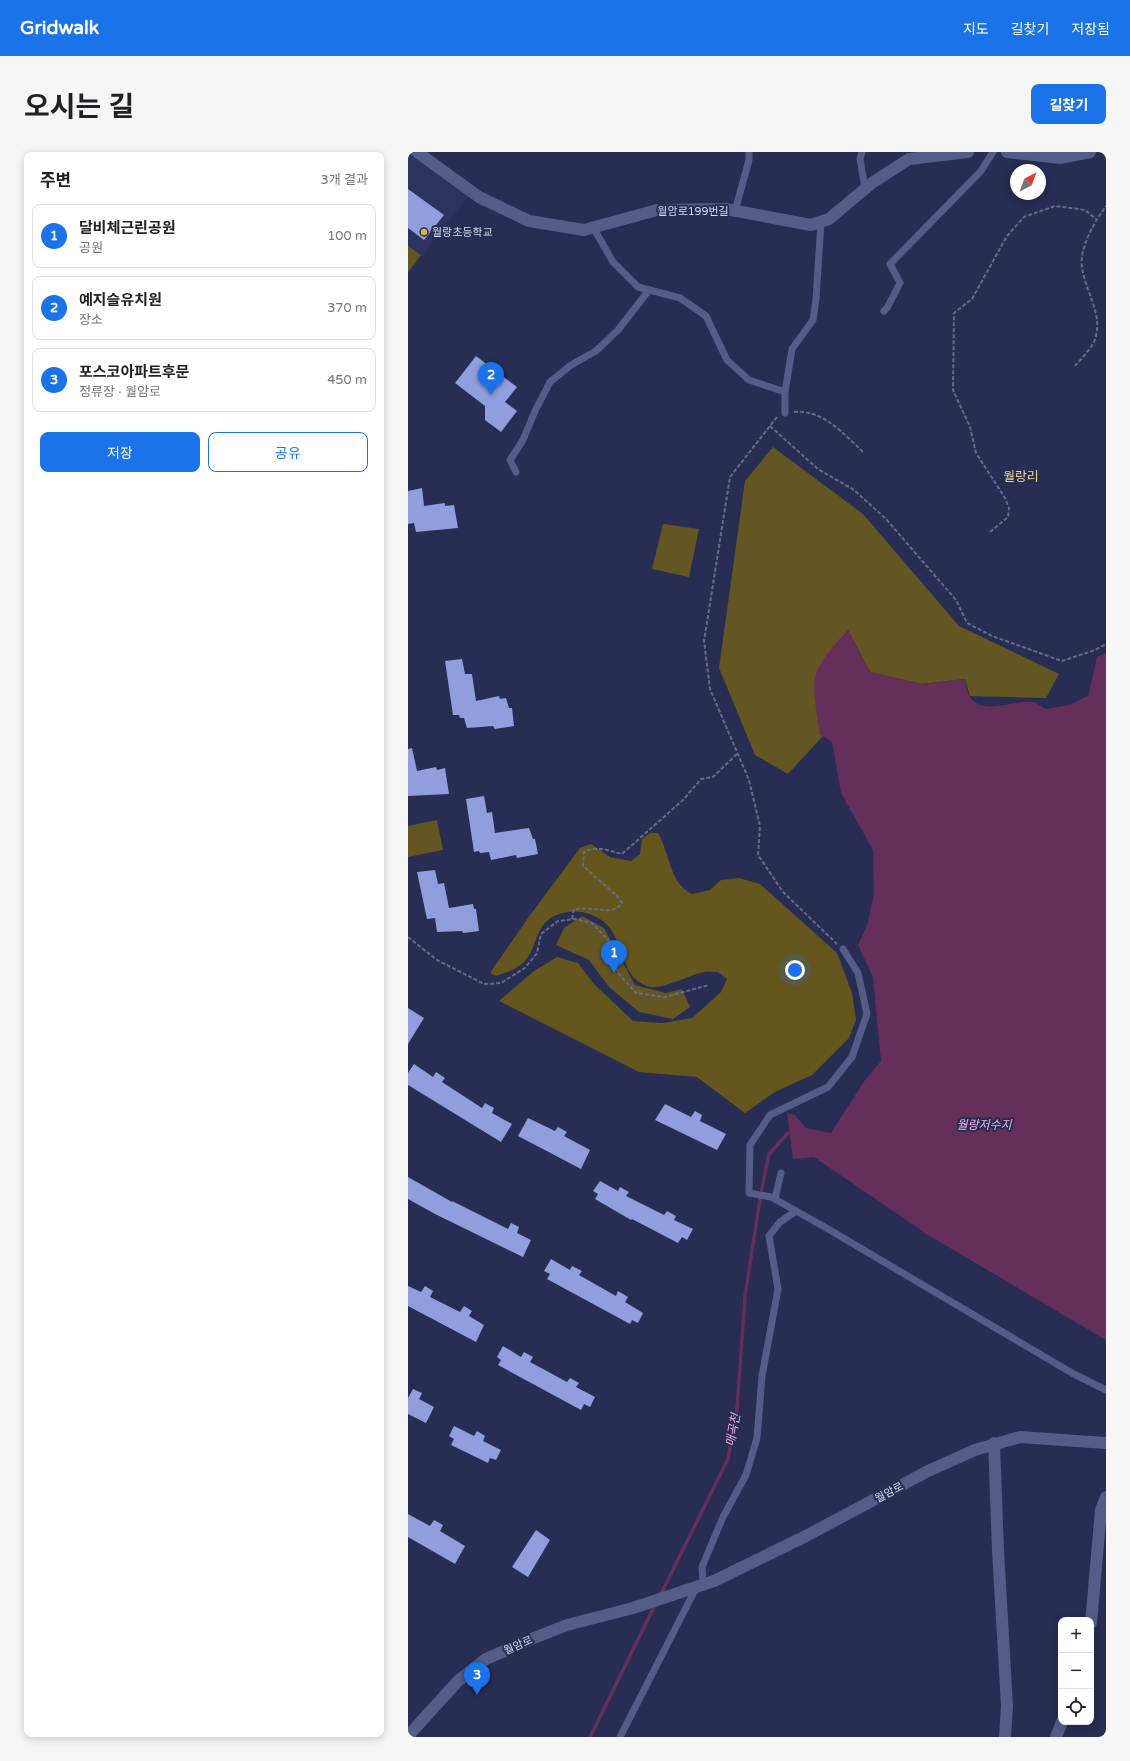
<!DOCTYPE html>
<html lang="ko">
<meta charset="utf-8">
<style>
:root{--surface:#fff;--page:#f6f6f6;--text:#202124;--muted:#757577;--line:#e0e0e0;--accent:#1a73e8}
body{margin:0;font-family:"Varela Round","Noto Sans KR",sans-serif;background:var(--page);color:var(--text)}
.controls{position:absolute;right:12px;bottom:12px;display:grid;overflow:hidden;border-radius:8px;box-shadow:0 2px 10px #0003}
.controls button{width:36px;height:36px;display:grid;place-items:center;padding:0;border:0;border-bottom:1px solid var(--line);background:var(--surface);color:var(--text);font:20px sans-serif}
.compass{position:absolute;left:602px;top:12px;width:36px;height:36px;border-radius:50%;background:var(--surface);box-shadow:0 2px 10px #0003;rotate:41deg}
.you{position:absolute;left:387px;top:818px;width:14px;height:14px;margin:-10px;border:3px solid #fff;border-radius:50%;background:#1a73e8;box-shadow:0 0 0 6px #1a73e833}
.badge{display:grid;place-items:center;width:26px;height:26px;border-radius:50%;background:var(--accent);color:#fff;font-size:13px;font-weight:700}
.pin{position:absolute;translate:-50% -33px;filter:drop-shadow(0 1px 2px #0008)}
.pin::after{content:'';position:absolute;top:21px;width:14px;height:12px;background:inherit;clip-path:polygon(0 0,100% 0,50% 100%)}
.list{margin:0;padding:0;list-style:none}
h2{display:flex;justify-content:space-between;align-items:center;height:52px;margin:0;padding:0 16px;font-size:17px}
h2 small{font-size:13px;font-weight:400;color:var(--muted)}
.list li{display:grid;grid-template-columns:26px 1fr auto;gap:12px;align-items:center;box-sizing:border-box;height:64px;margin:0 8px 8px;padding:0 8px;border:1px solid var(--line);border-radius:8px}
.list b{display:block;font-size:15px;white-space:nowrap}
.list p{margin:0;font-size:13px;white-space:nowrap;color:var(--muted)}
.list em{font-size:13px;font-style:normal;color:var(--muted)}
.actions{display:flex;gap:8px;padding:12px 16px}
.actions a{flex:1;padding:9px 0;border:1px solid var(--accent);border-radius:8px;text-align:center;font-size:14px;color:var(--accent)}
.actions .main{background:var(--accent);color:#fff}
.icon{flex:none;width:22px;height:22px;fill:none;stroke:currentColor;stroke-width:2;stroke-linecap:round;stroke-linejoin:round}
.map{position:relative;flex:none;width:698px;height:1585px;overflow:hidden;border-radius:8px}
header{display:flex;align-items:center;gap:24px;box-sizing:border-box;height:56px;padding:0 20px;background:var(--accent);color:#fff}
header strong{font-size:19px}
nav{display:flex;gap:22px;margin-inline-start:auto;font-size:14px}
.intro{display:flex;align-items:center;justify-content:space-between;box-sizing:border-box;height:96px;padding:0 24px}
h1{margin:0;font-size:28px}
.button{padding:10px 18px;border-radius:8px;background:var(--accent);color:#fff;font-size:14px;font-weight:700}
main{display:flex;gap:24px;padding:0 24px}
aside{flex:1;background:var(--surface);border-radius:8px;box-shadow:0 2px 10px #0003}
.map>svg:first-child{display:block}
.built{fill:#2c3360}
.green{fill:#635623}
.forest{fill:#65561e}
.water{fill:#64305b}
.lines{fill:none;stroke-linecap:round;stroke-linejoin:round}
.stream{stroke:#64305b;stroke-width:3.5}
.building{fill:#909ede}
.path{stroke:#656b8c;stroke-width:2;stroke-dasharray:4 2;stroke-linecap:butt}
.lane{stroke:#545d87;stroke-width:7}
.street{stroke:#545d87;stroke-width:12}
.secondary{stroke:#545d87;stroke-width:12}
.poi-dot{fill:#d5b535;stroke:#272d53;stroke-width:1.5}
.labels{text-anchor:middle;stroke-width:4;stroke-linejoin:round;paint-order:stroke}
.street-label{font-size:11px;fill:#d5dbf3;stroke:#272d53}
.poi-label{font-size:11px;fill:#d5dbf3;stroke:#272d53;text-anchor:start}
.water-label{font-size:12px;font-style:italic;fill:#f7b4e8;stroke:#272d53}
.quarter-label{font-size:13px;fill:#eed98c;stroke:#272d53}
</style>
<header>
<strong>Gridwalk</strong>
<nav><a>지도</a><a>길찾기</a><a>저장됨</a></nav>
</header>
<div class="intro"><h1>오시는 길</h1><a class="button">길찾기</a></div>
<main>
<aside>
<h2>주변<small>3개 결과</small></h2>
<ul class="list">
<li><span class="badge">1</span><div><b>달비체근린공원</b><p>공원</p></div><em>100 m</em></li>
<li><span class="badge">2</span><div><b>예지슬유치원</b><p>장소</p></div><em>370 m</em></li>
<li><span class="badge">3</span><div><b>포스코아파트후문</b><p>정류장 · 월암로</p></div><em>450 m</em></li>
</ul>
<div class="actions"><a class="main">저장</a><a>공유</a></div>
</aside>
<div class="map">
<svg width="698" height="1585" viewBox="0 0 698 1585">
<rect width="100%" height="100%" fill="#272d53"/>
<!-- built -->
<polygon class="built" points="0,0 8,0 65,38 0,122"/>
<!-- green -->
<g class="green">
<polygon points="0,94 13,103 0,120"/>
<polygon points="365,295 455,362 551,474 651,522 638,546 562,544 557,527 514,532 462,520 440,478 408,524 415,584 380,622 347,603 311,516 337,329"/>
<polygon points="255,372 291,377 281,425 244,417"/>
<polygon points="29,668 35,698 0,705 0,674"/>
<polygon points="174,764 196,776 227,833 258,841 274,837 282,855 265,867 231,860 201,835 181,808 148,793 156,776"/>
</g>
<!-- forest -->
<path class="forest" d="M242,681H250C262,701 261,731 284,742L302,738L313,728L331,726L352,732L429,801L444,841L448,868L441,886L404,923L367,940L337,961L289,925L231,920L91,849L126,819L149,805L170,811L186,832L225,869L255,871L284,866L313,840L319,827L310,820C304,820 298,819 292,821C281,824 253,837 243,835C212,829 217,791 199,773C195,768 187,764 181,762C171,758 157,759 146,764C126,774 129,799 115,811C107,818 98,821 88,824L82,821L120,766L172,696L183,692L202,705L223,709L232,702L234,687Z"/>
<!-- water -->
<path class="water" d="M440,478L462,520L514,532L557,527C558,532 559,540 562,545C575,564 605,548 625,550C629,551 634,555 638,557L661,553L680,544L689,505L698,501V1188L520,1083L406,1005L385,1007L379,961L387,963L398,976L423,981L457,928L473,909L465,825L450,793L460,771L466,741L465,698L433,641L424,590L412,582C410,569 404,537 407,526C411,509 428,491 440,478Z"/>
<g class="lines">
<!-- stream -->
<g class="stream">
<polyline points="252,1444 320,1307 329,1257 337,1144 353,1041 361,1002 380,981 386,982"/>
<polyline points="182,1585 248,1451"/>
</g>
</g>
<!-- building -->
<g class="building">
<polygon points="0,37 36,63 16,88 0,76"/>
<polygon points="68,204 109,235 97,250 109,259 93,280 77,268 77,254 47,231"/>
<polygon points="14,336 16,354 37,351 37,354 46,353 50,376 8,380 6,371 0,372 0,339"/>
<polygon points="54,507 57,522 64,522 68,549 91,544 92,547 98,546 101,556 104,556 106,574 87,577 85,574 59,576 56,566 52,566 51,563 45,563 37,509"/>
<polygon points="4,596 9,619 28,615 29,618 37,616 41,642 0,644 0,597"/>
<polygon points="76,644 79,661 84,660 87,681 121,676 125,687 127,687 130,702 109,706 108,703 83,708 81,700 72,701 71,699 66,700 58,647"/>
<polygon points="27,718 30,732 36,731 41,756 65,752 66,757 68,757 71,779 55,781 54,779 29,780 27,766 19,767 9,720"/>
<polygon points="0,856 16,866 0,892"/>
<polygon points="6,912 25,925 28,920 37,926 34,930 74,956 77,951 86,956 84,961 104,972 93,990 0,933 0,921"/>
<polygon points="257,952 283,965 287,959 294,963 292,969 318,982 309,998 247,968"/>
<polygon points="120,966 147,979 150,975 159,980 156,984 182,998 173,1017 110,984"/>
<polygon points="0,1025 44,1050 44,1049 100,1077 103,1071 111,1075 109,1081 123,1088 115,1105 27,1062 0,1047"/>
<polygon points="192,1029 210,1039 212,1035 221,1040 218,1044 256,1063 259,1059 268,1064 266,1068 285,1077 279,1088 274,1085 270,1091 224,1067 223,1068 187,1047 190,1042 185,1039"/>
<polygon points="143,1107 162,1118 164,1114 174,1119 171,1123 208,1144 210,1139 220,1145 217,1150 235,1161 230,1171 224,1168 222,1172 139,1127 142,1122 136,1119"/>
<polygon points="0,1134 13,1140 17,1134 25,1139 22,1145 52,1160 56,1154 64,1159 61,1164 76,1173 68,1190 0,1154"/>
<polygon points="95,1194 113,1205 116,1200 125,1205 122,1210 159,1230 162,1226 171,1231 168,1235 187,1245 182,1255 176,1252 173,1258 90,1213 93,1208 89,1205"/>
<polygon points="5,1237 14,1241 11,1247 26,1255 18,1271 0,1262 0,1246"/>
<polygon points="46,1274 66,1284 69,1279 77,1284 75,1289 93,1298 88,1308 82,1306 80,1311 43,1293 46,1287 41,1284"/>
<polygon points="0,1362 22,1374 26,1368 35,1373 32,1379 57,1394 47,1412 0,1385"/>
<polygon points="128,1378 142,1388 120,1425 104,1415"/>
</g>
<g class="lines">
<!-- path -->
<g class="path">
<path d="M667,214C673,207 682,198 686,190C697,164 677,140 674,115C671,96 687,69 698,54"/>
<path d="M386,260C414,257 436,282 455,300"/>
<polyline points="369,265 322,325 296,489 302,537 341,628 352,674 350,703 375,740 429,792"/>
<polyline points="362,274 410,317 446,338 478,367 548,448 559,471 584,484 654,509 687,498 698,492"/>
<polyline points="582,380 600,365 601,356 597,346 568,301 562,275 545,238 546,161 564,147 599,84 616,65 647,54 677,58 688,67"/>
<path d="M164,767L166,757C172,757 178,756 183,757C196,757 205,762 214,751L209,744L175,714L176,700C189,693 201,699 214,702L275,648L293,627L305,625L330,601"/>
<polyline points="0,785 29,808 76,832 93,831 117,816 129,801 133,782 150,769 168,767 184,771 201,789 210,821 228,841 257,845 301,833"/>
</g>
<!-- lane -->
<g class="lane">
<polyline points="454,0 452,7 457,36"/>
<polyline points="327,59 341,8 341,0"/>
<polyline points="185,75 205,110 230,135 272,146 298,164 319,208 341,228 377,240 384,197 405,168 408,147 413,70"/>
<polyline points="476,159 479,156 492,131 482,112 573,19 585,0"/>
<polyline points="377,261 377,240"/>
<polyline points="108,320 102,308 115,288 127,259 142,230 163,213 188,199 210,178 241,138"/>
<polyline points="435,797 450,821 459,862 444,905 420,935 362,963 342,993 341,1041 363,1045 415,1074 664,1221 698,1238"/>
<polyline points="367,1047 373,1021"/>
<polyline points="295,1433 294,1415 315,1365 338,1323 349,1286 354,1224 370,1137 361,1084 372,1070 388,1059"/>
<polyline points="212,1585 288,1436"/>
</g>
<!-- street -->
<g class="street">
<polyline points="9,0 71,45 121,69 176,78 249,58 318,57 403,73 421,67 464,31 501,7 560,0"/>
<polyline points="599,0 652,6 682,0"/>
<polyline points="586,1291 590,1398 599,1554 597,1585"/>
<polyline points="683,1471 693,1358 698,1345"/>
<polyline points="648,1585 654,1570"/>
</g>
<!-- secondary -->
<polyline class="secondary" points="0,1584 50,1529 78,1507 121,1488 159,1473 225,1456 306,1429 396,1385 520,1319 567,1298 612,1285 698,1291"/>
</g>
<!-- markers -->
<circle class="poi-dot" cx="16" cy="80" r="4"/>
<g class="labels">
<!-- street labels -->
<g class="street-label">
<text x="285" y="63">월암로199번길</text>
<text transform="translate(481 1340) rotate(-28)" y="4">월암로</text>
<text transform="translate(110 1493) rotate(-24)" y="4">월암로</text>
</g>
<!-- poi labels -->
<g class="poi-label">
<text x="24" y="84">월랑초등학교</text>
</g>
<!-- water labels -->
<g class="water-label">
<text x="576" y="977">월랑저수지</text>
<text transform="translate(325 1278) rotate(-80)" y="4">매곡천</text>
</g>
<!-- quarter labels -->
<g class="quarter-label">
<text x="613" y="329">월랑리</text>
</g>
</g>
</svg>
<div class="controls">
<button>+</button>
<button>−</button>
<button><svg class="icon" aria-label="locate" viewBox="0 0 24 24"><circle cx="12" cy="12" r="6"/><path d="M12 2v4M12 18v4M2 12h4M18 12h4"/></svg></button>
</div>
<svg class="compass" viewBox="-18 -18 36 36"><path d="M0-13l5 13h-10z" fill="#e53935"/><path d="M0 13l5-13h-10z" fill="#757577"/></svg>
<div class="you"></div>
<div class="pin badge" style="left:206px;top:821px">1</div>
<div class="pin badge" style="left:83px;top:243px">2</div>
<div class="pin badge" style="left:69px;top:1543px">3</div>
</div>
</main>
